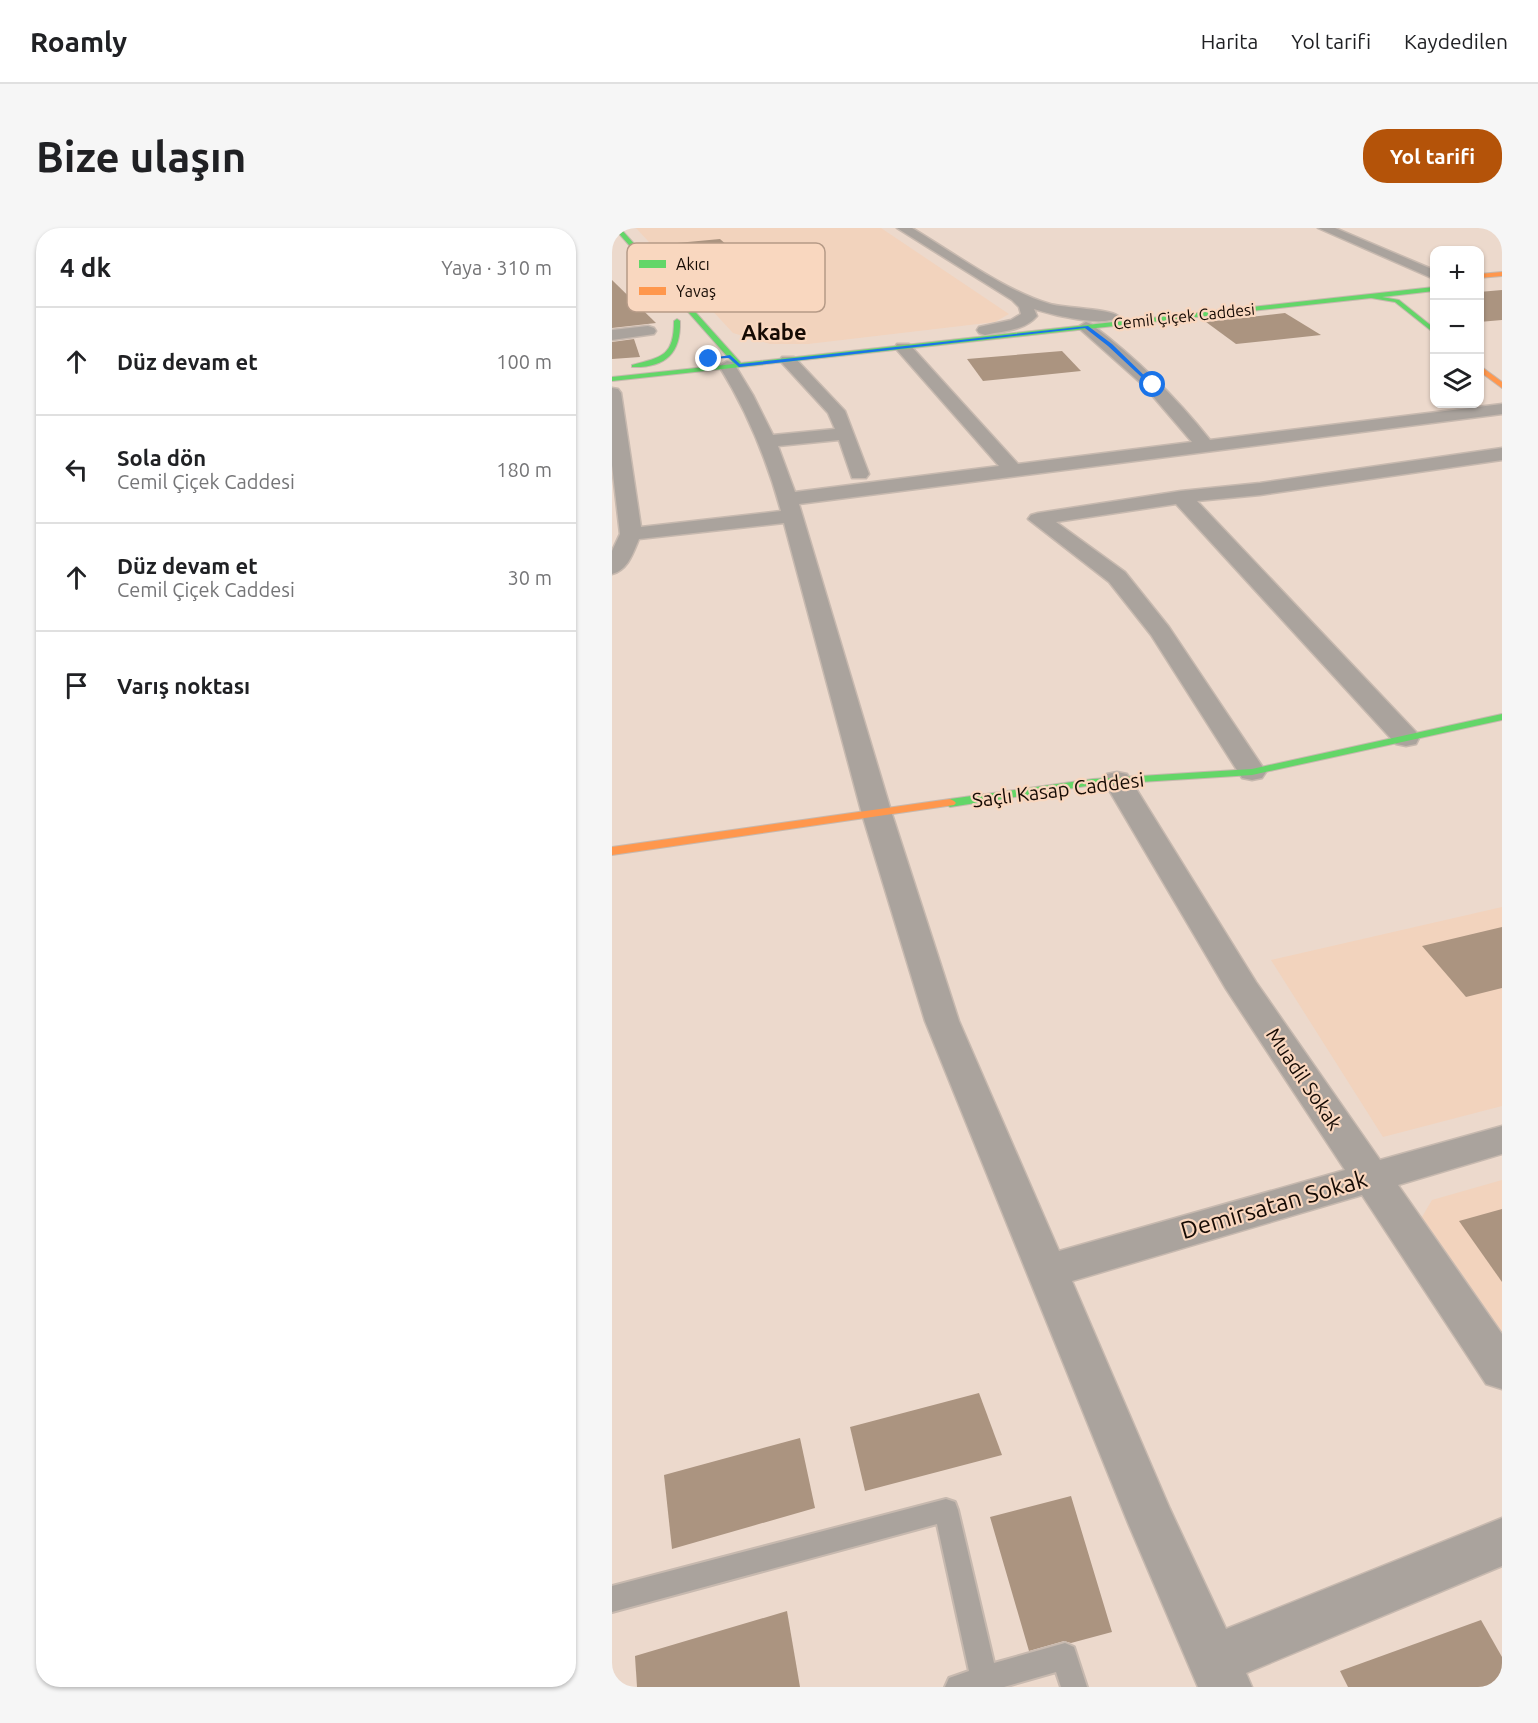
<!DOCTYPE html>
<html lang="tr">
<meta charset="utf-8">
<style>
:root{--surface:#fff;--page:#f6f6f6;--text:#202124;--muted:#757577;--line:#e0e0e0;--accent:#b45309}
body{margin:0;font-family:Ubuntu,sans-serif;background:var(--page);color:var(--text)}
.controls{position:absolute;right:18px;top:18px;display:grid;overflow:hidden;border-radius:12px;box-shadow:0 2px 4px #0004}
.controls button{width:54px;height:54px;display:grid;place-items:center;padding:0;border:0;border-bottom:2px solid var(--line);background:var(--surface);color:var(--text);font:30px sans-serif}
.stop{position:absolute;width:18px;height:18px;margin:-14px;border:4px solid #1a73e8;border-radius:50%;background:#fff}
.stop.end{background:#1a73e8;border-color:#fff;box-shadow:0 2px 6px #0008}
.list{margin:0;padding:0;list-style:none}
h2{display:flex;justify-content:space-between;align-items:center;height:78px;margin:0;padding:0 24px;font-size:26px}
h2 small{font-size:20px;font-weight:400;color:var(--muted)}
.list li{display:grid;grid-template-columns:39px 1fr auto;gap:18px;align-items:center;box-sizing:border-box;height:108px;padding:0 24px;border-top:2px solid var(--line)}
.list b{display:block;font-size:22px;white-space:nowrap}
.list p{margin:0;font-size:20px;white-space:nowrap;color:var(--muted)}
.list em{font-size:20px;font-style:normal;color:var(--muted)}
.icon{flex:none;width:33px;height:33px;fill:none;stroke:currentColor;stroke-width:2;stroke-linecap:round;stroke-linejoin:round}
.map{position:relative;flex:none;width:890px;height:1459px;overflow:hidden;border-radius:24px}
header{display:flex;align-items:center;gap:36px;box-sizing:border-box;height:84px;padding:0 30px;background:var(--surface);border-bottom:2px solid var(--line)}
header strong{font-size:28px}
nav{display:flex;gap:33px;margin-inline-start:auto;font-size:21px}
.intro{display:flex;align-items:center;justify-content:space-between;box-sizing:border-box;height:144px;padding:0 36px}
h1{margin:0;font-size:42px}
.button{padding:15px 27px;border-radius:24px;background:var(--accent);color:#fff;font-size:21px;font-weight:700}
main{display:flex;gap:36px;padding:0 36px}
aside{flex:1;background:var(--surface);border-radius:24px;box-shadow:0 2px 4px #0004}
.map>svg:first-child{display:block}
.built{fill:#f2d3bd}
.building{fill:#ab9480}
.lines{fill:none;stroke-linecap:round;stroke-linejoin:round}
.lane-casing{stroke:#c7b9af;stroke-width:4}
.street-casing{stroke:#c7b9af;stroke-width:3}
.fast-casing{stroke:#c7b9af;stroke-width:2}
.slow-casing{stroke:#c7b9af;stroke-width:2}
.lane{fill:#aaa39d;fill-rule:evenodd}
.street{fill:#aaa39d;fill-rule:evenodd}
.fast{fill:#63d668;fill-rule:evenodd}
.slow{fill:#ff974d;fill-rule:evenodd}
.route{fill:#1a73e8}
.labels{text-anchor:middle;stroke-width:4.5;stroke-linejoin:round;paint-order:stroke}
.far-street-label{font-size:16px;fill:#160b04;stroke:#f9d7bf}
.street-label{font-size:20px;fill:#160b04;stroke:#f9d7bf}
.far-district-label{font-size:22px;font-weight:bold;fill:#160b04;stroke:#f9d7bf}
.near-street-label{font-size:24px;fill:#160b04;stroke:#f9d7bf}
.key{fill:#f9d7bf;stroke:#b59a87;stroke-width:1.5}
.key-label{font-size:16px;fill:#160b04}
</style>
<header>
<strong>Roamly</strong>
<nav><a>Harita</a><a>Yol tarifi</a><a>Kaydedilen</a></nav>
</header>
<div class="intro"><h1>Bize ulaşın</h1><a class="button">Yol tarifi</a></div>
<main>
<aside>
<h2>4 dk<small>Yaya · 310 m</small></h2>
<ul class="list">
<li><svg class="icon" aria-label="ahead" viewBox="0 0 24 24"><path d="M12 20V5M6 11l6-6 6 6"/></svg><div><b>Düz devam et</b></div><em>100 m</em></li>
<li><svg class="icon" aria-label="left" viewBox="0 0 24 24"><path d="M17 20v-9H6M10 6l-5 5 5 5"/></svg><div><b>Sola dön</b><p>Cemil Çiçek Caddesi</p></div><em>180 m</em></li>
<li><svg class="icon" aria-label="ahead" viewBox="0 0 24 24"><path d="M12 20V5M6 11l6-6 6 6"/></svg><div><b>Düz devam et</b><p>Cemil Çiçek Caddesi</p></div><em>30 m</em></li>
<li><svg class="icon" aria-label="arrive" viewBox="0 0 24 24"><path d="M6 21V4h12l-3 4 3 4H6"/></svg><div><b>Varış noktası</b></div></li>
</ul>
</aside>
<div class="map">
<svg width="890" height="1459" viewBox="0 0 890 1459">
<rect width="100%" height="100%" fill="#ecd9cc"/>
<!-- built -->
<g class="built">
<polygon points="24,0 269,0 397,86 383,94 196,116 158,116 121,105"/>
<polygon points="890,679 890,878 771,909 659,732"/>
<polygon points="890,952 890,1121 807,994 820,972"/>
</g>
<!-- building -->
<g class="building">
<polygon points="108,11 142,41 100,45 65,15"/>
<polygon points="0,52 44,95 0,100"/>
<polygon points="890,62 890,92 867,94 867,64"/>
<polygon points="673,85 709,107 624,116 594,94"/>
<polygon points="22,111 28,129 0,131 0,114"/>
<polygon points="450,123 469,143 371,153 355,131"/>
<polygon points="890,699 890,760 854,769 810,718"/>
<polygon points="890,981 890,1054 847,993"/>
<polygon points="367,1165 390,1227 253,1263 238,1199"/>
<polygon points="188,1210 203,1280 60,1321 52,1247"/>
<polygon points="459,1268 500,1404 459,1415 452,1413 417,1423 378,1289"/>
<polygon points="175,1383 188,1459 25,1459 23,1428"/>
<polygon points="869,1392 890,1429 890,1459 736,1459 728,1443"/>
</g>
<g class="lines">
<defs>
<polygon id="lane" points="334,1271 343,1274 346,1282 382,1435 453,1415 462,1419 475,1459 449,1459 444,1444 392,1459 333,1459 337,1450 357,1443 325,1296 0,1384 0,1358"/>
<g id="street">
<path d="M285,0H300C342,25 393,63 438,76C452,80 499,81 506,88C494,101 438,86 422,81L425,88C412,103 391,103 373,107L367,105L365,102L367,99L399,92L409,86L407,79L400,72Z"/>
<polygon points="706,0 723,0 822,42 822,51"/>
<path d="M474,94L479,96C524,130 563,168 598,212L890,176V186L187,276L280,586L347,793L447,1023L733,942L614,761L491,552L495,546L505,544L515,546L644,754L768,932L890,898V926L786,957L890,1106V1161L874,1156L750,967L460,1053L558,1281L614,1401L890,1290V1338L634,1445L640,1459H586L516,1295L313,793L250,586L172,295L27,311C21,325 16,342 0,346V323L8,306L0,237V160L6,161L9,165L29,299L169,283C155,232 135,183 107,138L115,133L121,134L141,167L161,207L223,201L216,185L170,135L168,132L170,129H182L233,183L257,246L254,250H240L227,212L166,218L183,264L387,238L285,122L283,119L285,116H297L406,236L580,214L532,158L469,102L466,99Z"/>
<polygon points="36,98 42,100 44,103 42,106 0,112 0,102"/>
<polygon points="890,220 890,232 648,267 585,273 804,504 807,510 804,516 794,518 784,516 564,276 444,294 513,344 557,399 654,544 650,550 640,552 630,550 539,407 497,354 416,291 419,287 426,285 569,263 648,255"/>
</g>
<g id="fast">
<polygon points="2,0 8,0 129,135 822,59 822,63 770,69 787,72 822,100 822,105 783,74 759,70 0,153 0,149 122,136"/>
<path d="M65,91L68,93C69,126 53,140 20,139V137C50,129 62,128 62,93Z"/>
<polygon points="890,486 890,492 640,547 481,557 338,579 332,575 338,571 481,551 640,541"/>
</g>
<g id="slow">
<polygon points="890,44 890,48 867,50 867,46"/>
<polygon points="867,137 890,154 890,160 867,143"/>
<polygon points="338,571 342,573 344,575 342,577 0,627 0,619"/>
</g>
</defs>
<!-- lane casing -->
<use href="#lane" class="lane-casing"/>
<!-- street casing -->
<use href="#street" class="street-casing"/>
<!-- fast casing -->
<use href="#fast" class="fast-casing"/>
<!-- slow casing -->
<use href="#slow" class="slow-casing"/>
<!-- lane -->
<use href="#lane" class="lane"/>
<!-- street -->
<use href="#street" class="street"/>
<!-- fast -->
<use href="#fast" class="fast"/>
<!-- slow -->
<use href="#slow" class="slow"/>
</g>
<!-- route -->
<polygon class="route" points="476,98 500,116 543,158 539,158 496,118 473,100 127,139 117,130 94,131 118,127 128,136"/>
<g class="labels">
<!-- far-street labels -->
<g class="far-street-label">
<text transform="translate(572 88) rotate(-6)" y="6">Cemil Çiçek Caddesi</text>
</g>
<!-- street labels -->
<g class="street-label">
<text transform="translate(446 562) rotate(-7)" y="7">Saçlı Kasap Caddesi</text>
<text transform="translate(692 851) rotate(56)" y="7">Muadil Sokak</text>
</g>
<!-- far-district labels -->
<g class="far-district-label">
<text x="162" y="112">Akabe</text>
</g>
<!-- near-street labels -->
<g class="near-street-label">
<text transform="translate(662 977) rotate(-16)" y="8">Demirsatan Sokak</text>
</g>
</g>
<!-- legend -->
<rect x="15" y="15" width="198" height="69" rx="9" class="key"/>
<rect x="27" y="32" width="27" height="8" fill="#63d668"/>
<rect x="27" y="59" width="27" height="8" fill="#ff974d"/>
<g class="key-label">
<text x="64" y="42">Akıcı</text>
<text x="64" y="69">Yavaş</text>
</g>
</svg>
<div class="controls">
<button>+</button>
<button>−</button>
<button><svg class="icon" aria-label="layers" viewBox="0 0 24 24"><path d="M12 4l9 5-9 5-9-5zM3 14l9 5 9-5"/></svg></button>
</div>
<div class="stop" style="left:541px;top:157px"></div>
<div class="stop end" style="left:97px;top:131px"></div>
</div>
</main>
